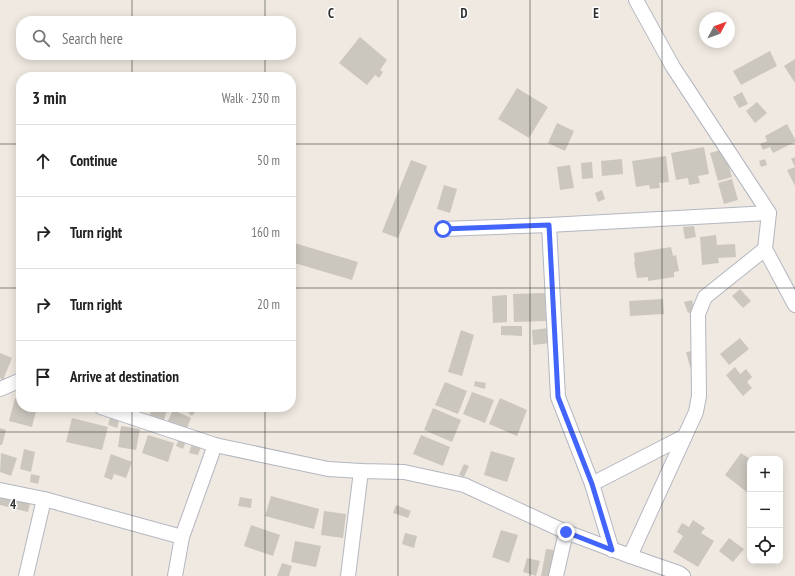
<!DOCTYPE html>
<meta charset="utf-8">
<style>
:root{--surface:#fff;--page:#f2f2f2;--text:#222;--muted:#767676;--line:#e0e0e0}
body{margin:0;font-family:"PT Sans Narrow",sans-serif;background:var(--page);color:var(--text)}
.controls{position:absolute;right:12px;bottom:12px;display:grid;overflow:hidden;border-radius:8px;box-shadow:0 2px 10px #0003}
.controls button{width:36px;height:36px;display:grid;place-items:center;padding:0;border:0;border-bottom:1px solid var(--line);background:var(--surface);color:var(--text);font:20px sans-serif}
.compass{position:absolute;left:699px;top:12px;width:36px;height:36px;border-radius:50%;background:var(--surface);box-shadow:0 2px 10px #0003;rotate:49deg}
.stop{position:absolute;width:12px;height:12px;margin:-9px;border:3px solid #4264fb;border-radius:50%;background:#fff}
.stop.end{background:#4264fb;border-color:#fff;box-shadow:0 1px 4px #0008}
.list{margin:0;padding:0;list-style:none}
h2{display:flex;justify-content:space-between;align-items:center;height:52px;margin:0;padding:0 16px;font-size:17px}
h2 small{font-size:13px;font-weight:400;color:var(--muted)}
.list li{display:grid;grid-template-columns:26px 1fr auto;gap:12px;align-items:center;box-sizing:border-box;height:72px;padding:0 16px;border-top:1px solid var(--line)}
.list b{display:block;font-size:15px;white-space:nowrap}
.list em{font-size:13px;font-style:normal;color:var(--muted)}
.icon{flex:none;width:22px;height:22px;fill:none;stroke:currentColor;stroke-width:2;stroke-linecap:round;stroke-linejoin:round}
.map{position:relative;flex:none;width:795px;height:576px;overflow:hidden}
.search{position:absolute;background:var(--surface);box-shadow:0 2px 10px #0003;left:16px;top:16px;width:280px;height:44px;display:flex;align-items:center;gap:10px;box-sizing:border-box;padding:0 14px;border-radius:16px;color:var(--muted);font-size:15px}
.panel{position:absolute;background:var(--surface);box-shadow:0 2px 10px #0003;left:16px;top:72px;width:280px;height:340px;border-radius:16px}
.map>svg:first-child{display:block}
.building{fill:#cbc7bf}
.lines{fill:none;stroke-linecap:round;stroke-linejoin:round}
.minor-casing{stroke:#b4b7c1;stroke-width:16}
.minor{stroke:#fff;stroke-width:14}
.route{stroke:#4264fb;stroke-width:5}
.grid{fill:none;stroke:#2e2e2e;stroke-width:1;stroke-opacity:0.55}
.grid-label{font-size:13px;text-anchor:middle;font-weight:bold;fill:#2e2e2e;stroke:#fff;stroke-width:3;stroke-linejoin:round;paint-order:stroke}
</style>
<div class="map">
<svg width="795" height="576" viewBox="0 0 795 576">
<rect width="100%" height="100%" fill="#efe9e1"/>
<!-- building -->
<g class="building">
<polygon points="360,37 387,60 380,70 383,72 379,78 375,75 367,85 339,63"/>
<polygon points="770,51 777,66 741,85 733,71"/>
<polygon points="110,55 191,55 191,59 110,57"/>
<polygon points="795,59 795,83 784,66"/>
<polygon points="517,88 548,107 529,138 498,119"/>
<polygon points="742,92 748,104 739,108 733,97"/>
<polygon points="757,102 767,113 755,123 746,111"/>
<polygon points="557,123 574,131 565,151 548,143"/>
<polygon points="787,124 795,139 795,142 773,153 770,147 763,150 760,144 767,141 765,136"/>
<polygon points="704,147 709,174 698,176 700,183 689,185 688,178 676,180 671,153"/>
<polygon points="724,149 732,177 718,181 710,153"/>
<polygon points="666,156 669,182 659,183 660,188 650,189 649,185 636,187 632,161"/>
<polygon points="795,157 795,186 787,170 795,167 791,159"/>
<polygon points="622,159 623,174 602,176 601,161"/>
<polygon points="765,159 767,165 761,167 759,161"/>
<polygon points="411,160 427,166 398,238 382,232"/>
<polygon points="592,162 593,178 582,179 581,163"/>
<polygon points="570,165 574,188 560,190 557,167"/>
<polygon points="732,179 738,200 724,204 718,183"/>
<polygon points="444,185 457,189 450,213 437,209"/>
<polygon points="602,190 605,199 598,202 595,193"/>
<polygon points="694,226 696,237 685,239 683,227"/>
<polygon points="716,235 717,245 735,244 736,257 718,258 719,263 702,265 700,237"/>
<polygon points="291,242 358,262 352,280 291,262"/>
<polygon points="671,247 673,256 676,255 679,271 674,272 674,277 648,281 648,277 637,278 634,262 635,262 634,253"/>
<polygon points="740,289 751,301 743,308 732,296"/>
<polygon points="545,293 546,321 514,322 513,294"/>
<polygon points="507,295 507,322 493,323 492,296"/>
<polygon points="663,299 664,314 630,316 629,301"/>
<polygon points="692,300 695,311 688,313 684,302"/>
<polygon points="501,326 522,326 522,336 501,335"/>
<polygon points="549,328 551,343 533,345 532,330"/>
<polygon points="461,330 474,335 462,376 448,372"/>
<polygon points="740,338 749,349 729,365 720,354"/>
<polygon points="692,351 697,373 692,374 686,352"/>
<polygon points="0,353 12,358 3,380 0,378"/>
<polygon points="735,367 740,374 746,369 752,377 747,382 752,388 743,396 726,375"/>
<polygon points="475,381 486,383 485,389 474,386"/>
<polygon points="445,382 467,391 458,414 435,405"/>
<polygon points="472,392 494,400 485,423 463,414"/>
<polygon points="15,398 21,399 21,407 37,407 32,427 9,421"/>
<polygon points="500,398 527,410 517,436 489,424"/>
<polygon points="152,407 160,407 167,409 164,420 150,415"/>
<polygon points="182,407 196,407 198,408 192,416"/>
<polygon points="433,408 461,420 452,442 424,430"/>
<polygon points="173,410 191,418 185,433 166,425"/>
<polygon points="72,418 108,427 102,450 66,442"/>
<polygon points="110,418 119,421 117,428 108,425"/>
<polygon points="121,426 140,429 136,450 118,447"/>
<polygon points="0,428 6,430 2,445 0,445"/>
<polygon points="148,435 174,443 168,462 142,453"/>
<polygon points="421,435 450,447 443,466 413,454"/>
<polygon points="179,439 186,441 183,449 176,446"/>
<polygon points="192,444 201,447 198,455 189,453"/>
<polygon points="24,449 35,452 31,472 20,469"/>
<polygon points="491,451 515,458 507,482 484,475"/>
<polygon points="1,453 17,458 11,476 0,472"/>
<polygon points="741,453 750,459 750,490 748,493 725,475"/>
<polygon points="111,454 132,462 126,478 114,474 112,480 104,477"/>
<polygon points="464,464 469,466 464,477 459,475"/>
<polygon points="31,474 40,476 38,484 30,482"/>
<polygon points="0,492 31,500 28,512 0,505"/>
<polygon points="271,496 319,509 314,529 265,516"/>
<polygon points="240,497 252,499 251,508 238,506"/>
<polygon points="396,505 411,511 408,518 393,513"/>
<polygon points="324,511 346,514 343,538 321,535"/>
<polygon points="693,520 705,528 701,533 714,541 698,567 673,552 683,536 677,532 682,523 689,527"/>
<polygon points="251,525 280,535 273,556 244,546"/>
<polygon points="501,530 518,535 509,563 492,557"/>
<polygon points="405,533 417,536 414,548 402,544"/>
<polygon points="729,538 744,549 733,562 719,551"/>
<polygon points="295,541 321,546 316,567 291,562"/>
<polygon points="546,549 554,550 550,576 541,576"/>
<polygon points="527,558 540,561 536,576 523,572"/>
<polygon points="282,563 292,566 289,576 277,576"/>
</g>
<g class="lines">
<defs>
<g id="minor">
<polyline points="636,0 673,67 769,213 765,249 795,305"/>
<polyline points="549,225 558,397 592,484 612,550"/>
<polyline points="443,229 549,225 769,213"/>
<polyline points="0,389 21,380"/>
<polyline points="101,407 215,445 328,469 361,471 404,472 464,485 566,532 630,556 679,573 683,576"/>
<polyline points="592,484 685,436"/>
<polyline points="0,490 44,499 182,537"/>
<polyline points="630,556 696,412 699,396 698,314 705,297 765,249"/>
<polyline points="26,576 44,499"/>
<polyline points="175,576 182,537 215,445"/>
<polyline points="348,576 361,471"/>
<polyline points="556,576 566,532"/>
</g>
</defs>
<!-- minor casing -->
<use href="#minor" class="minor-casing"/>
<!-- minor -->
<use href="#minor" class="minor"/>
</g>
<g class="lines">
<!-- route -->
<polyline class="route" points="443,229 549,225 558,397 592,484 612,550 566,532"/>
</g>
<!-- grid -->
<path class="grid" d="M132,0V21M265,0V21M398,0V576M530,0V576M662,0V576M132,55V77M265,55V77M0,144H21M291,144H795M0,288H21M291,288H795M132,407V576M265,407V576M0,432H795"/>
<g class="grid-label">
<text x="331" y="18">C</text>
<text x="464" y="18">D</text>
<text x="596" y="18">E</text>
<text x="13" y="509">4</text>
</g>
</svg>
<div class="controls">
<button>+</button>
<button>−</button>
<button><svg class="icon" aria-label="locate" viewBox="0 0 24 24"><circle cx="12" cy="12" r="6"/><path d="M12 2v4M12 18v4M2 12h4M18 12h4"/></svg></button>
</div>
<svg class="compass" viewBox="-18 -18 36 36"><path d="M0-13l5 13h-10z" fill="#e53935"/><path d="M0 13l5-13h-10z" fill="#767676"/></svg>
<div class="stop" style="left:443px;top:229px"></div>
<div class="stop end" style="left:566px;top:532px"></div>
<div class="search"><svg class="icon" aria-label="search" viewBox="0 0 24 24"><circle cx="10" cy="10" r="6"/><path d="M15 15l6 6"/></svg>Search here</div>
<section class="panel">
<h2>3 min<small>Walk · 230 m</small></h2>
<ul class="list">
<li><svg class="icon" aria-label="ahead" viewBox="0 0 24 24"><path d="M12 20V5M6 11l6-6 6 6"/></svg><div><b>Continue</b></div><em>50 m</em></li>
<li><svg class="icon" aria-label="right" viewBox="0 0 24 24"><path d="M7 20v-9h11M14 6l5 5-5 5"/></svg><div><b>Turn right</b></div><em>160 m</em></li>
<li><svg class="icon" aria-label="right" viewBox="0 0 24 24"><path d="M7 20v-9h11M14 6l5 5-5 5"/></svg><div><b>Turn right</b></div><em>20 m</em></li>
<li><svg class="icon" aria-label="arrive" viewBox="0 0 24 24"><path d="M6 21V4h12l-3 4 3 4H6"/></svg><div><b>Arrive at destination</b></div></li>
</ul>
</section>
</div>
